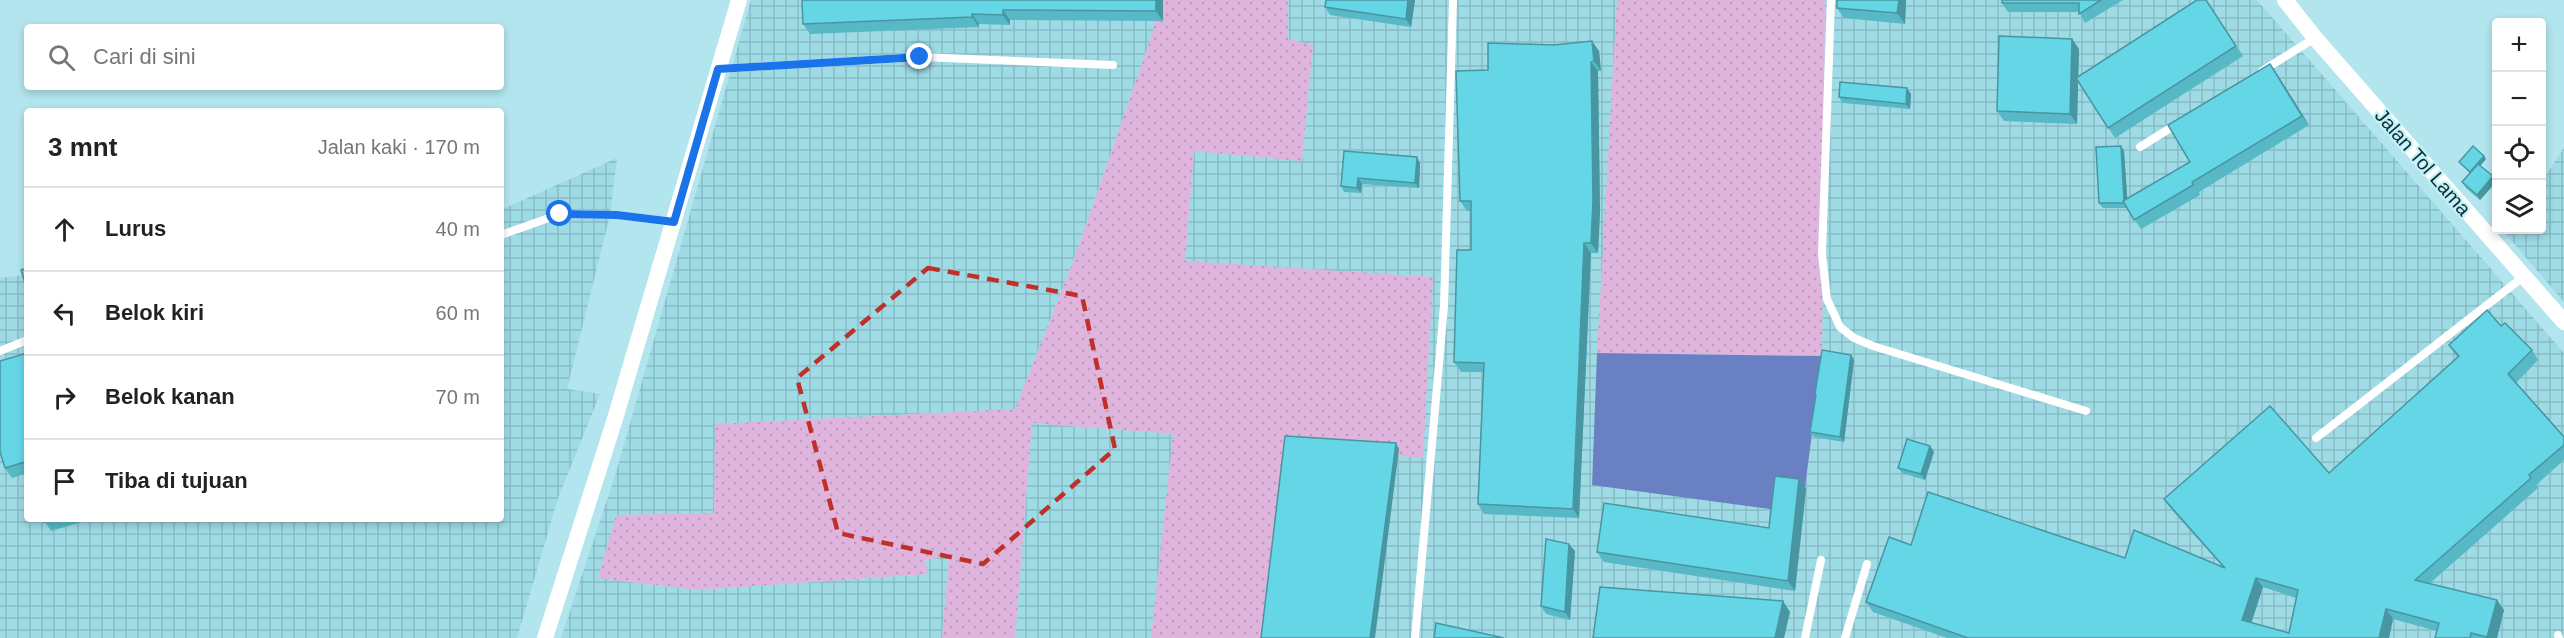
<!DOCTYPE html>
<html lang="id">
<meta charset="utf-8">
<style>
:root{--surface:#fff;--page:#f6f6f6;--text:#222;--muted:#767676;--line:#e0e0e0}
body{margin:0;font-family:Arial,sans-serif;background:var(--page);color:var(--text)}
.controls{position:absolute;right:18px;top:18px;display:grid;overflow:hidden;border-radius:6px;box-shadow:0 3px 9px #0003}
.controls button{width:54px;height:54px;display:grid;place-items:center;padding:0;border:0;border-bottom:2px solid var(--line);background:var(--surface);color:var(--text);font:30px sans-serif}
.stop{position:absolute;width:18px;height:18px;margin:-14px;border:4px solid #1a73e8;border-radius:50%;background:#fff}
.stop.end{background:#1a73e8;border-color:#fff;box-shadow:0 2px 6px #0008}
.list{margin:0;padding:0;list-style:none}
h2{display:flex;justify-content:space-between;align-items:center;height:78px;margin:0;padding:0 24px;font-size:26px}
h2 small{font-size:20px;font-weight:400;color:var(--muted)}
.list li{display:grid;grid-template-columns:39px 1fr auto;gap:18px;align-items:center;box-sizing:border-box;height:84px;padding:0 24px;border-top:2px solid var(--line)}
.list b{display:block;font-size:22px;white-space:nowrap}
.list em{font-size:20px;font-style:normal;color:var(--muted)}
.icon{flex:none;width:33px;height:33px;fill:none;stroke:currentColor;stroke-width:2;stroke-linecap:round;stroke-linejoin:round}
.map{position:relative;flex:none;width:2564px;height:638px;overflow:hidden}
.search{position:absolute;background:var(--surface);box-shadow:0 3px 9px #0003;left:24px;top:24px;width:480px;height:66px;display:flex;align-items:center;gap:15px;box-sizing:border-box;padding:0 21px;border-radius:6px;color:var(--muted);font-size:22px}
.panel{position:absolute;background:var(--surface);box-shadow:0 3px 9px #0003;left:24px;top:108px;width:480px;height:414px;border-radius:6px}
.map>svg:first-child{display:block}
.industrial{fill:url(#industrial-grid)}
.grass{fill:url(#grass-dots)}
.water{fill:#6981c3}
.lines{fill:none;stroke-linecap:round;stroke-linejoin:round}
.service{stroke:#fff;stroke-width:8}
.minor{stroke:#fff;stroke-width:16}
.wall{fill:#57b8c6;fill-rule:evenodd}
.shaded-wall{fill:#4796a1}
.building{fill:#65d6e6;stroke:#4796a1;stroke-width:1.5;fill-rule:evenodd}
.route{stroke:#1a73e8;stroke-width:8}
.marked{fill:none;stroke:#be3028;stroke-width:4.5;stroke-dasharray:12 8;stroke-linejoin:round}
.labels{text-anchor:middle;stroke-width:4.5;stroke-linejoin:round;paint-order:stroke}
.street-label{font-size:20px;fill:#172c2f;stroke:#bff3fb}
</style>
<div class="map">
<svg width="2564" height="638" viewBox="0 0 2564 638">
<defs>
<pattern id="industrial-grid" width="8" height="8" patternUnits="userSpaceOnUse" patternTransform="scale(1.5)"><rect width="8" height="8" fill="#9edbe5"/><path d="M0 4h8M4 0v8" fill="none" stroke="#87bcc5"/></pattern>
<pattern id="grass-dots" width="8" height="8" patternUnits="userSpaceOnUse" patternTransform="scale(1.5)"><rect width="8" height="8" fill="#dfb5dd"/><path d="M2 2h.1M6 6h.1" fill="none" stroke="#bf9cbe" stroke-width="1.8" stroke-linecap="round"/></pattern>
</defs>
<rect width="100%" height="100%" fill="#b2e5ed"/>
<!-- industrial -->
<g class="industrial">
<polygon points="751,0 1151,0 1154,29 1073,262 1015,409 716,424 714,513 616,515 598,578 697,590 928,574 925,560 949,556 942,638 561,638 615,476"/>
<polygon points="1288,0 1617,0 1592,484 1822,356 1825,0 2257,0 2564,353 2564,638 1269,638 1433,277 1185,262 1194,151 1302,160 1313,45 1288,40"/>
<polygon points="2564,148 2564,302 2505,233 2508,230 2542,230 2542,181"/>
<polygon points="617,158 610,215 567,389 600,394 558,498 517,638 0,638 0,278 27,275 27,519 501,519 501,210"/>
<polygon points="1032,423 1174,434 1151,638 1015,638"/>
</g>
<!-- grass -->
<g class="grass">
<polygon points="1151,0 1288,0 1288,39 1313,45 1302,161 1194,151 1185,261 1433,277 1423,458 1288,445 1269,638 1151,638 1173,434 1032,423 1015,638 942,638 949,556 925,560 928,574 697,590 598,578 616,515 714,513 715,424 1015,409 1073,262 1154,29"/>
<polygon points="1617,0 1825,0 1822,356 1597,353"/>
</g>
<!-- water -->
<polygon class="water" points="1597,353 1822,356 1805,487 1779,483 1777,510 1592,485"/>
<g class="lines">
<!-- service -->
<g class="service">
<polyline points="1831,0 1822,254 1827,299 1840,327 1854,338 1873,346 2086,411"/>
<polyline points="718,69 920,57 1113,65"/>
<polyline points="2262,71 2315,38"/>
<polyline points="2140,147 2180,122"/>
<polyline points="501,235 560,214 617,215 673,222"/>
<polyline points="0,351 27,340"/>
<polyline points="2316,438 2523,277"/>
<polyline points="2558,635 2559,638"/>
<polyline points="1415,638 1444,306 1453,0"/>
<polyline points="1805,638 1821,560"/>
<polyline points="1845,638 1867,564"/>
</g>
<!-- minor -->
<g class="minor">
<polyline points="2285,0 2315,38 2564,322"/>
<polyline points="545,638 614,422 739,0"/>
</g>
</g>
<!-- wall -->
<g class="wall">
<polygon points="802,0 1163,0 1163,21 1010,20 1010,25 979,24 979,27 810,34 803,24"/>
<polygon points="1415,0 1411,27 1330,15 1325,7"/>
<polygon points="1837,0 1906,0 1905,24 1844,18 1837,8"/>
<polygon points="2002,0 2123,0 2085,23 2079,12 2008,12 2002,3"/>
<polygon points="2206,0 2243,56 2115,138 2078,82 2077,124 2004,121 1997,111 2072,39 2079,49 2078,77"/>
<polygon points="1599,51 1601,71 1598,71 1600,211 1598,253 1591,253 1579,518 1484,514 1478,504 1483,372 1461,372 1454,362 1471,250 1471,211 1467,211 1460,201 1488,70"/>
<polygon points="2277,74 2309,125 2199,192 2200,195 2141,229 2127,208 2103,208 2099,203 2121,146 2124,151 2127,198 2190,162"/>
<polygon points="1911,94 1910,109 1843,103 1839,97"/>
<polygon points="1344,151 1420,163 1419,188 1362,184 1361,193 1344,192 1341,186"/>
<polygon points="2486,159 2480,166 2496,182 2480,200 2466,188 2462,182 2470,173 2459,162"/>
<path d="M2501,326L2532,350L2538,360L2516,383L2564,437V460L2536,485L2538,488L2429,584L2504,610L2497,638H2435L2437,631L2393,619L2389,638H1947L1873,612L1866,602L1911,545L2125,558L2222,566L2171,509L2164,499L2329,473L2457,357L2449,345ZM2263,587L2296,598L2289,633L2251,623Z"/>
<polygon points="27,353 27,473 12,478 5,468"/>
<polygon points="1854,360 1844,442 1814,437 1810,432 1816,397 1815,394"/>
<polygon points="1930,446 1934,452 1925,480 1902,473 1898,468"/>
<polygon points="1799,479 1806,489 1795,591 1604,562 1597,552 1769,528"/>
<polygon points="43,519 92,519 51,531"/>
<polygon points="1575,551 1570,620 1546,614 1541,606"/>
</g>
<!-- shaded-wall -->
<g class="shaded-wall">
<polygon points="1156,0 1163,0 1163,21 1156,11"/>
<polygon points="1408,0 1415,0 1411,27 1406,19"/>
<polygon points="1899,0 1906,0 1905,24 1897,13"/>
<polygon points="1003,10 1010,20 1010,25 1003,15"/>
<polygon points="972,14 979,24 979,27 972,17"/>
<polygon points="2072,39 2079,49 2077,124 2070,114"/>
<polygon points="1592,41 1599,51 1601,71 1594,61"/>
<polygon points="1591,62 1598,71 1600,211 1598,253 1591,243"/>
<polygon points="2270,64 2277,74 2309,125 2302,116"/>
<polygon points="1907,88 1911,94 1910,109 1906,104"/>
<polygon points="2121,146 2124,151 2128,208 2124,203"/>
<polygon points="2484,156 2486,159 2472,175 2470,172"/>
<polygon points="1417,157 1420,163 1419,188 1415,183"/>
<polygon points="2493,176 2496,182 2480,200 2477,195"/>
<polygon points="1358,178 1362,184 1361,193 1357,188"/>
<polygon points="1584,243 1591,253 1579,518 1573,509"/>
<polygon points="1851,355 1854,360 1844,442 1840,437"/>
<polygon points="1396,443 1399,449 1375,638 1370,638"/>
<polygon points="1930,446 1934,452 1925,480 1921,474"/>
<polygon points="1799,479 1806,489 1795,591 1788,581"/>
<polygon points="1569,544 1575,551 1570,620 1565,612"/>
<polygon points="2256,578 2263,587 2249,630 2242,620"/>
<polygon points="2497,600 2504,610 2497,638 2487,638"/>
<polygon points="1783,601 1790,612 1784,638 1775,638"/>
<polygon points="2386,609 2393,619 2389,638 2379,638"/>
</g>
<!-- building -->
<g class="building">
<polygon points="802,0 1156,0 1156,11 1003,10 1003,15 972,14 972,17 803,24"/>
<polygon points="1326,0 1408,0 1406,19 1325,7"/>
<polygon points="1837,0 1899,0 1897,13 1837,8"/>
<polygon points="2002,0 2101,0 2079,14 2079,3 2002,3"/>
<polygon points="2197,0 2206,0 2236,46 2108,128 2076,78"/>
<polygon points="1999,36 2072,39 2070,114 1997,111"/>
<polygon points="1592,41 1594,61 1591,62 1593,201 1591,243 1584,243 1573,509 1478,504 1484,363 1454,362 1457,250 1471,250 1471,201 1460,201 1456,71 1488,70 1488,43 1554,45"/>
<polygon points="2270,64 2302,116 2192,182 2193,185 2134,220 2123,201 2190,162 2168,125"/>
<polygon points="1840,82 1907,88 1906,104 1839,97"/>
<polygon points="2121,146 2124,200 2123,201 2124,203 2099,203 2096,147"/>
<polygon points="2473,146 2484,156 2470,172 2459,162"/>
<polygon points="1344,151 1417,157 1415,183 1358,178 1357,188 1341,186"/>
<polygon points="2478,164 2493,176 2477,195 2462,182"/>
<polygon points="27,268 27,289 21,270"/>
<path d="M2487,310L2501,326L2505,323L2532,350L2508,374L2564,437V445L2529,475L2531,478L2415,580L2497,600L2487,637L2471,633L2470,638H2435L2439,623L2386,609L2379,638H1968L1866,602L1889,537L1911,545L1928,492L2125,558L2134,530L2225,568L2164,499L2270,406L2329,473L2459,356L2449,345ZM2256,578L2298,590L2289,633L2242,620Z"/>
<polygon points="1822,350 1851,355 1840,437 1810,432 1816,395 1815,394"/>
<polygon points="27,353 27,469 25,462 5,468 0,452 0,361"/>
<polygon points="1285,436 1396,443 1370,638 1261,638"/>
<polygon points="1907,439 1930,446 1921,474 1898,468"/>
<polygon points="1775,476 1799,479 1788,581 1597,552 1604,503 1769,528"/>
<polygon points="43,519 52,519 44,522"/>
<polygon points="1546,539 1569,544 1565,612 1541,606"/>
<polygon points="1600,587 1783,601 1775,638 1593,638"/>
<polygon points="1436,623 1504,638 1434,638"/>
</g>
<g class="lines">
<!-- route -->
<polyline class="route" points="560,214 617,215 674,222 718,69 920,57"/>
</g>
<!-- marked area -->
<path class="marked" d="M928,268L1082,296L1115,449L983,564L838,533L797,378Z"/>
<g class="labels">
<!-- street labels -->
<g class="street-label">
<text transform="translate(2423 162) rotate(49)" y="7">Jalan Tol Lama</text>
</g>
</g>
</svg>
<div class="controls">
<button>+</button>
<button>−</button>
<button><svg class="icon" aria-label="locate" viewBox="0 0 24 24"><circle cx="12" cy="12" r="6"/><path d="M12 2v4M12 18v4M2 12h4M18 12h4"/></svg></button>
<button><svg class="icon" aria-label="layers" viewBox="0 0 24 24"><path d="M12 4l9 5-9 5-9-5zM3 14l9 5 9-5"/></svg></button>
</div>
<div class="stop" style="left:560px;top:214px"></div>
<div class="stop end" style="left:920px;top:57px"></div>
<div class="search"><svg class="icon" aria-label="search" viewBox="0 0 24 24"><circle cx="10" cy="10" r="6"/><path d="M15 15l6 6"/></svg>Cari di sini</div>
<section class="panel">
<h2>3 mnt<small>Jalan kaki · 170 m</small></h2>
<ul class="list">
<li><svg class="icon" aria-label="ahead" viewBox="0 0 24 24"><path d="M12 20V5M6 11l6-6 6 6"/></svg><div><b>Lurus</b></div><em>40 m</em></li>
<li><svg class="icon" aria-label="left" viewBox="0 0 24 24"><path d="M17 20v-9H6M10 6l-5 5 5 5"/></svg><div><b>Belok kiri</b></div><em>60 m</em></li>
<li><svg class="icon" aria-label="right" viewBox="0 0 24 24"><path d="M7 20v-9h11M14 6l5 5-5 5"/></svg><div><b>Belok kanan</b></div><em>70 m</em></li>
<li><svg class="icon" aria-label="arrive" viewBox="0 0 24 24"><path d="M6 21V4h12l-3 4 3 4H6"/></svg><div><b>Tiba di tujuan</b></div></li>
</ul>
</section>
</div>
